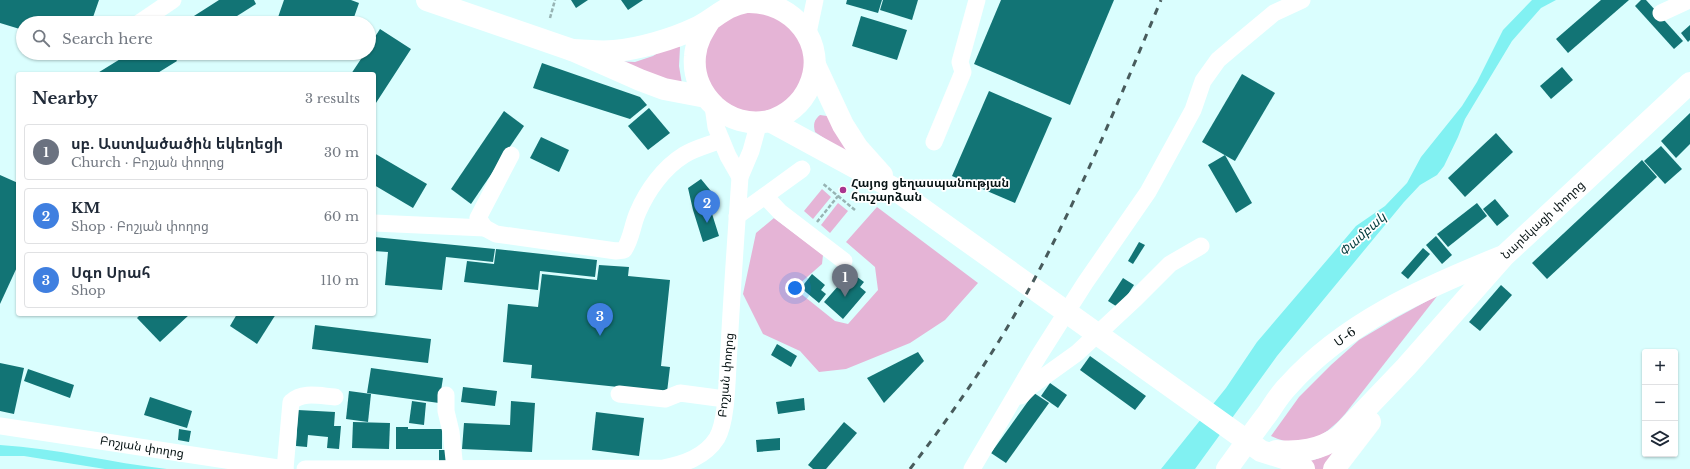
<!DOCTYPE html>
<meta charset="utf-8">
<style>
:root{--surface:#fff;--page:#f2f2f3;--text:#1f2937;--muted:#747a83;--line:#e0e1e3;--accent:#1a73e8}
body{margin:0;font-family:"Libre Baskerville","Noto Sans Armenian",serif;background:var(--page);color:var(--text)}
.controls{position:absolute;right:12px;bottom:12px;display:grid;overflow:hidden;border-radius:4px;box-shadow:0 1px 3px #0004}
.controls button{width:36px;height:36px;display:grid;place-items:center;padding:0;border:0;border-bottom:1px solid var(--line);background:var(--surface);color:var(--text);font:20px sans-serif}
.you{position:absolute;left:795px;top:288px;width:14px;height:14px;margin:-10px;border:3px solid #fff;border-radius:50%;background:#1a73e8;box-shadow:0 0 0 6px #1a73e833}
.badge{display:grid;place-items:center;width:26px;height:26px;border-radius:50%;background:var(--accent);color:#fff;font-size:13px;font-weight:700}
.pin{position:absolute;translate:-50% -33px;filter:drop-shadow(0 1px 2px #0008)}
.pin::after{content:'';position:absolute;top:21px;width:14px;height:12px;background:inherit;clip-path:polygon(0 0,100% 0,50% 100%)}
.list{margin:0;padding:0;list-style:none}
h2{display:flex;justify-content:space-between;align-items:center;height:52px;margin:0;padding:0 16px;font-size:17px}
h2 small{font-size:13px;font-weight:400;color:var(--muted)}
.list li{display:grid;grid-template-columns:26px 1fr auto;gap:12px;align-items:center;box-sizing:border-box;height:56px;margin:0 8px 8px;padding:0 8px;border:1px solid var(--line);border-radius:4px}
.list b{display:block;font-size:15px;white-space:nowrap}
.list p{margin:0;font-size:13px;white-space:nowrap;color:var(--muted)}
.list em{font-size:13px;font-style:normal;color:var(--muted)}
.icon{flex:none;width:22px;height:22px;fill:none;stroke:currentColor;stroke-width:2;stroke-linecap:round;stroke-linejoin:round}
.map{position:relative;flex:none;width:1690px;height:469px;overflow:hidden}
.search{position:absolute;background:var(--surface);box-shadow:0 1px 3px #0004;left:16px;top:16px;width:360px;height:44px;display:flex;align-items:center;gap:10px;box-sizing:border-box;padding:0 14px;border-radius:22px;color:var(--muted);font-size:15px}
.panel{position:absolute;background:var(--surface);box-shadow:0 1px 3px #0004;left:16px;top:72px;width:360px;height:244px;border-radius:4px}
.map>svg:first-child{display:block}
.green{fill:#e5b4d6}
.water{fill:#81f1f2}
.building{fill:#127475}
.lines{fill:none;stroke-linecap:round;stroke-linejoin:round}
.path{stroke:#97b3b3;stroke-width:2.5;stroke-dasharray:4 2;stroke-linecap:butt}
.minor{stroke:#fff;stroke-width:17}
.highway{stroke:#fff;stroke-width:22}
.rail{stroke:#485b5c;stroke-width:3;stroke-dasharray:7 7;stroke-linecap:butt}
.poi-dot{fill:#a9358f;stroke:#fff;stroke-width:1.5}
.labels{text-anchor:middle;stroke-width:3.5;stroke-linejoin:round;paint-order:stroke}
.poi-label{font-size:12px;font-weight:bold;fill:#071314;stroke:#fff;text-anchor:start}
.street-label{font-size:12px;fill:#071314;stroke:#fff}
.water-label{font-size:13px;font-style:italic;fill:#023b3c;stroke:#fff}
</style>
<div class="map">
<svg width="1690" height="469" viewBox="0 0 1690 469">
<rect width="100%" height="100%" fill="#dafefe"/>
<!-- green -->
<g class="green">
<circle cx="754" cy="63" r="51"/>
<polygon points="672,44 677,44 680,47 679,66 682,84 613,61 635,62 653,56"/>
<path d="M820,115L827,116L855,159L815,132C813,124 814,120 820,115Z"/>
<polygon points="822,189 831,197 813,219 804,211"/>
<polygon points="838,203 848,211 830,233 821,225"/>
<polygon points="877,207 978,283 945,320 910,343 846,369 819,372 800,351 763,334 743,294 756,233 774,218 823,255 822,264 798,285 800,293 835,321 848,324 878,290 875,267 846,242"/>
<path d="M1438,295L1345,414C1325,437 1301,451 1271,436L1299,397L1331,365L1359,340L1396,318Z"/>
<path d="M1340,446L1326,469H1312L1303,462C1318,460 1328,455 1340,446Z"/>
</g>
<!-- water -->
<g class="water">
<polygon points="1532,0 1556,0 1541,8 1512,41 1465,119 1458,137 1444,166 1437,175 1420,185 1404,202 1277,356 1195,469 1161,469 1226,388 1257,342 1345,239 1356,226 1385,206 1407,183 1421,157 1462,106 1477,82 1503,30"/>
<path d="M0,445C56,448 111,463 167,469H105L24,456H0Z"/>
</g>
<!-- building -->
<g class="building">
<polygon points="0,0 99,0 91,23 23,23 23,30 0,23"/>
<polygon points="219,0 254,0 256,4 226,23 183,23"/>
<polygon points="284,0 351,0 359,3 352,23 276,23"/>
<polygon points="571,0 588,0 576,8"/>
<polygon points="621,0 643,0 628,10"/>
<polygon points="847,0 882,0 878,13 846,4"/>
<polygon points="883,0 918,0 912,20 880,10"/>
<polygon points="1001,0 1114,0 1070,105 974,64"/>
<polygon points="1601,0 1629,0 1568,53 1556,39"/>
<polygon points="1641,0 1646,0 1683,41 1674,49 1635,6"/>
<polygon points="861,16 907,30 897,60 852,46"/>
<polygon points="1690,25 1690,40 1688,42 1681,33"/>
<polygon points="380,29 411,49 374,106 374,74 351,74 365,53 369,53 369,46"/>
<polygon points="130,53 180,53 174,56 177,61 156,74 96,74"/>
<polygon points="542,63 640,97 647,105 630,119 533,88"/>
<polygon points="1562,67 1573,80 1551,99 1540,86"/>
<polygon points="1242,74 1275,93 1235,161 1202,142"/>
<polygon points="989,91 1052,118 1015,203 952,176"/>
<polygon points="649,108 670,133 648,150 628,126"/>
<polygon points="504,111 524,126 471,204 451,189"/>
<polygon points="1690,113 1690,144 1676,158 1661,141"/>
<polygon points="1496,133 1513,152 1465,197 1448,178"/>
<polygon points="541,137 569,150 559,172 530,158"/>
<polygon points="1661,146 1682,169 1665,184 1644,161"/>
<polygon points="374,153 427,184 413,208 374,185"/>
<polygon points="1225,155 1252,203 1236,213 1208,165"/>
<polygon points="1642,160 1657,177 1547,279 1532,263"/>
<polygon points="0,175 18,183 18,265 0,304"/>
<polygon points="701,179 715,196 708,201 719,236 703,242 693,210 688,188"/>
<polygon points="1495,199 1509,216 1497,226 1483,209"/>
<polygon points="1477,203 1487,216 1448,247 1437,234"/>
<polygon points="1436,236 1452,255 1442,264 1426,245"/>
<polygon points="374,237 495,249 493,262 446,257 442,290 385,285 388,252 374,251"/>
<polygon points="1139,242 1145,245 1133,264 1128,261"/>
<polygon points="1423,248 1430,254 1408,279 1401,273"/>
<polygon points="496,249 597,260 595,277 540,271 538,290 464,282 467,261 494,264"/>
<polygon points="599,265 629,267 628,276 670,280 661,366 670,367 667,392 531,378 532,365 503,362 508,304 538,307 542,274 597,280"/>
<polygon points="812,274 825,285 821,290 826,294 819,303 801,288"/>
<polygon points="847,276 852,280 856,276 864,282 860,287 866,292 843,319 824,302"/>
<polygon points="1123,278 1134,285 1119,308 1108,301"/>
<polygon points="1501,285 1512,295 1480,331 1469,322"/>
<polygon points="141,314 190,314 160,342 137,318"/>
<polygon points="237,314 276,314 257,344 230,326"/>
<polygon points="315,325 431,339 428,363 312,349"/>
<polygon points="777,344 797,356 791,367 771,355"/>
<polygon points="918,352 924,361 884,403 867,378"/>
<polygon points="1090,356 1146,396 1135,410 1080,370"/>
<polygon points="0,363 24,368 14,414 0,411"/>
<polygon points="371,368 443,378 439,403 367,393"/>
<polygon points="28,369 74,385 70,398 24,381"/>
<polygon points="1050,383 1067,395 1058,408 1041,396"/>
<polygon points="463,387 497,391 495,406 461,402"/>
<polygon points="349,391 371,394 368,422 346,419"/>
<polygon points="1034,393 1049,403 1006,463 991,453"/>
<polygon points="150,397 192,411 187,428 144,415"/>
<polygon points="804,398 805,410 778,414 776,402"/>
<polygon points="412,401 426,403 424,425 409,423"/>
<polygon points="511,401 535,403 532,452 462,449 464,423 510,425"/>
<polygon points="298,410 335,412 334,426 341,426 339,449 327,448 328,437 308,435 307,447 296,446"/>
<polygon points="596,412 644,418 639,456 592,450"/>
<polygon points="353,422 390,423 389,449 352,448"/>
<polygon points="844,422 857,433 826,469 813,469 808,465"/>
<polygon points="396,427 408,427 408,429 442,429 442,449 396,449"/>
<polygon points="179,429 191,431 189,442 178,440"/>
<polygon points="780,438 780,450 757,452 756,440"/>
<rect x="439" y="450" width="12" height="11"/>
</g>
<g class="lines">
<!-- path -->
<g class="path">
<polyline points="550,18 555,0"/>
<polyline points="838,196 855,210"/>
<polyline points="817,222 838,196 822,183"/>
</g>
<!-- minor -->
<g class="minor">
<polyline points="1661,13 1689,0"/>
<polyline points="139,23 173,0"/>
<polyline points="808,33 815,0"/>
<polyline points="713,106 716,127 728,156 740,177"/>
<polyline points="934,142 963,72 960,62 977,0"/>
<path d="M511,155L478,218L485,228L496,234L616,251L624,250C632,238 632,225 638,212C647,191 663,168 684,155C695,148 709,145 721,140"/>
<polyline points="765,196 780,212 844,261"/>
<polyline points="737,216 802,169"/>
<polyline points="374,223 485,228"/>
<polyline points="619,394 665,399 680,393 725,399"/>
<polyline points="446,395 446,411 451,432 455,469"/>
<polyline points="1021,396 1031,386 1077,353 1135,299 1170,264 1201,246"/>
<polyline points="0,426 285,469"/>
<path d="M285,469L291,402C303,391 320,396 335,397"/>
<path d="M305,469L663,468C684,464 705,457 717,438C728,419 727,370 729,348C732,291 736,234 740,177L751,151L759,122"/>
<polyline points="972,469 1038,357 1085,283 1148,192 1193,110 1203,81 1218,60 1238,43 1274,13 1302,0"/>
</g>
<!-- highway -->
<g class="highway">
<polyline points="427,0 572,50 640,80 664,89 706,97"/>
<path d="M572,50C585,50 600,53 614,51C639,49 673,39 696,28C713,20 726,5 746,2C793,0 829,44 809,87C802,103 787,116 769,121C729,130 691,96 695,56C696,42 703,31 710,20"/>
<polyline points="815,65 843,125 857,147 882,175"/>
<polyline points="770,121 893,188 1261,451 1293,461 1304,469"/>
<path d="M1276,451C1300,453 1319,450 1339,437L1406,367L1504,256L1690,83"/>
<path d="M1227,469C1241,450 1254,431 1268,413C1274,404 1280,394 1288,386C1344,323 1424,288 1501,257"/>
<polyline points="1334,469 1370,422"/>
</g>
<!-- rail -->
<path class="rail" d="M910,469C949,418 986,365 1018,309C1074,210 1117,105 1161,0"/>
</g>
<!-- markers -->
<circle class="poi-dot" cx="843" cy="190" r="4"/>
<g class="labels">
<!-- poi labels -->
<g class="poi-label">
<text x="851" y="187">Հայոց ցեղասպանության<tspan x="851" dy="14">հուշարձան</tspan></text>
</g>
<!-- street labels -->
<g class="street-label">
<text transform="translate(1543 220) rotate(-43)" y="4">Նարեկացի փողոց</text>
<text transform="translate(1345 337) rotate(-36)" y="4">Մ-6</text>
<text transform="translate(726 375) rotate(-85)" y="4">Բոշյան փողոց</text>
<text transform="translate(142 447) rotate(9)" y="4">Բոշյան փողոց</text>
</g>
<!-- water labels -->
<g class="water-label">
<text transform="translate(1362 234) rotate(-42)" y="5">Փամբակ</text>
</g>
</g>
</svg>
<div class="controls">
<button>+</button>
<button>−</button>
<button><svg class="icon" aria-label="layers" viewBox="0 0 24 24"><path d="M12 4l9 5-9 5-9-5zM3 14l9 5 9-5"/></svg></button>
</div>
<div class="you"></div>
<div class="pin badge" style="left:845px;top:297px;background:#6b7280">1</div>
<div class="pin badge" style="left:707px;top:223px;background:#3f7fe0">2</div>
<div class="pin badge" style="left:600px;top:336px;background:#3f7fe0">3</div>
<div class="search"><svg class="icon" aria-label="search" viewBox="0 0 24 24"><circle cx="10" cy="10" r="6"/><path d="M15 15l6 6"/></svg>Search here</div>
<section class="panel">
<h2>Nearby<small>3 results</small></h2>
<ul class="list">
<li><span class="badge" style="background:#6b7280">1</span><div><b>սբ. Աստվածածին եկեղեցի</b><p>Church · Բոշյան փողոց</p></div><em>30 m</em></li>
<li><span class="badge" style="background:#3f7fe0">2</span><div><b>KM</b><p>Shop · Բոշյան փողոց</p></div><em>60 m</em></li>
<li><span class="badge" style="background:#3f7fe0">3</span><div><b>Սգո Սրահ</b><p>Shop</p></div><em>110 m</em></li>
</ul>
</section>
</div>
